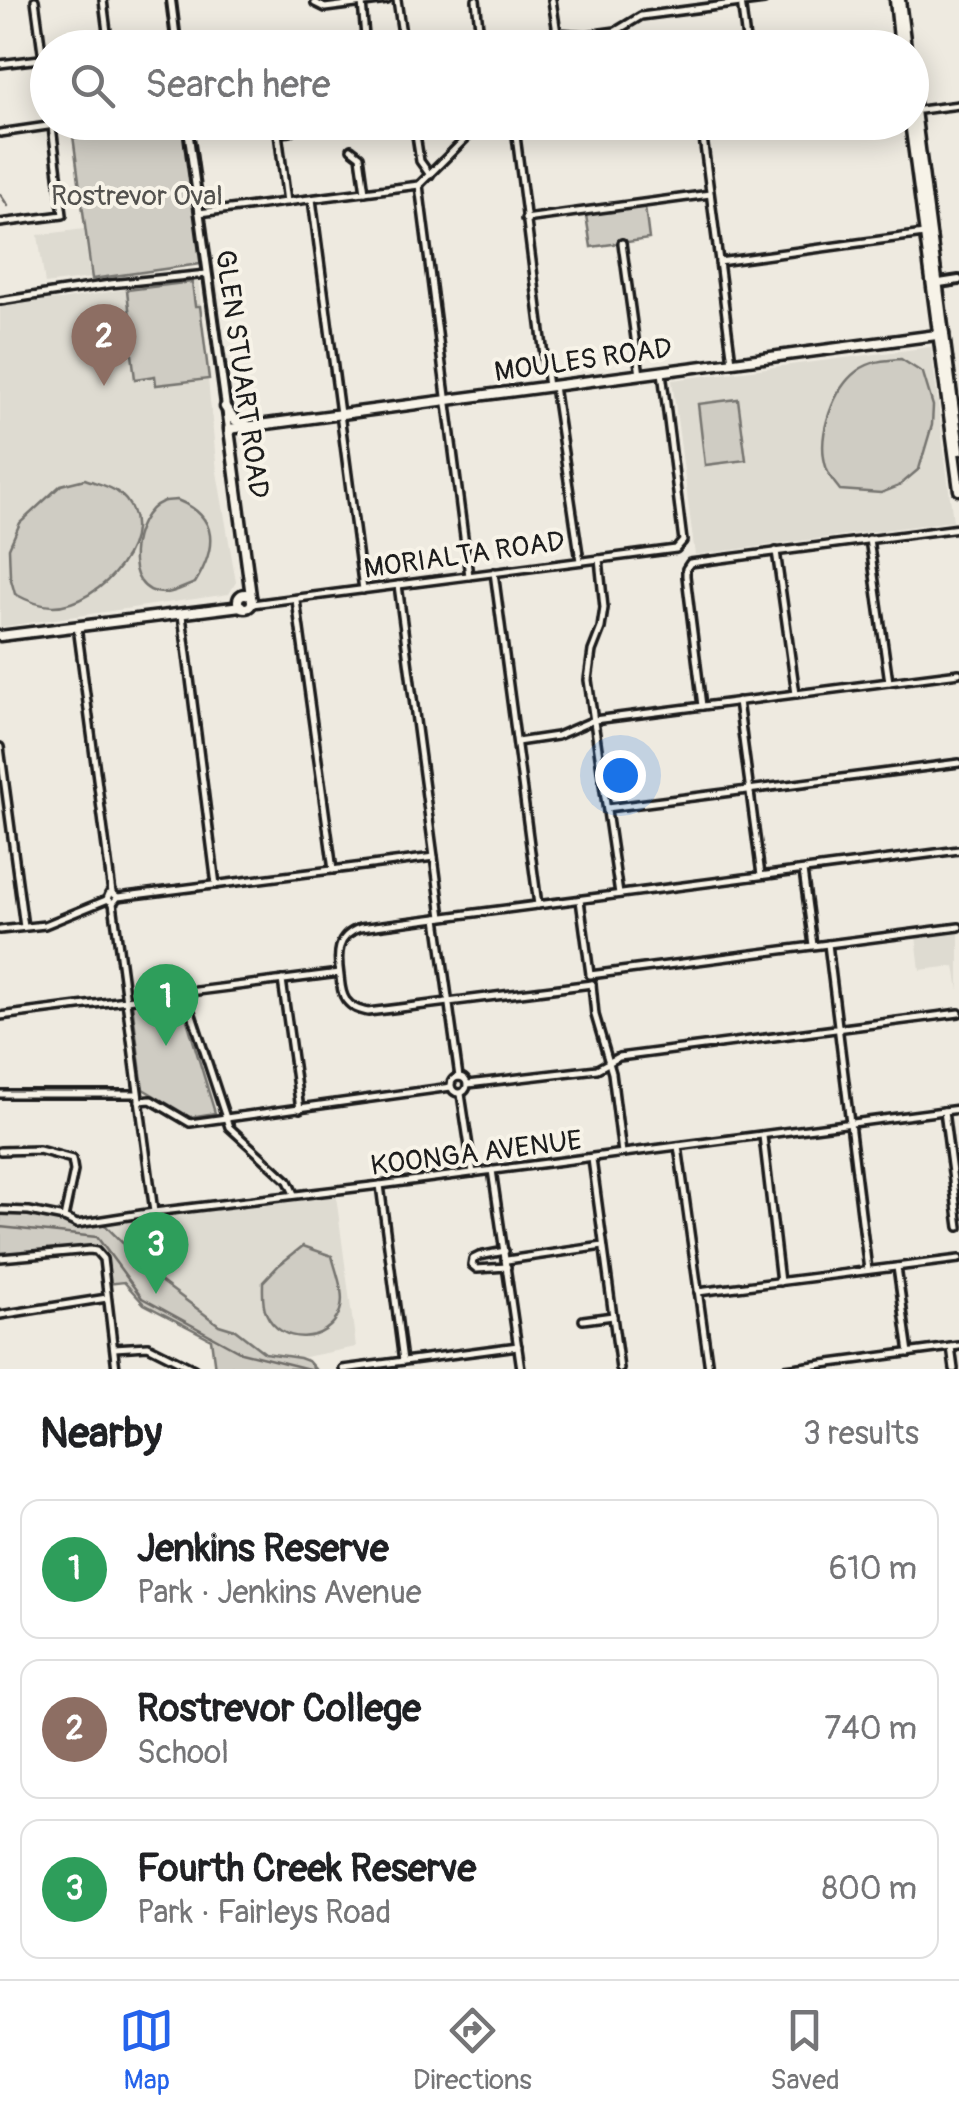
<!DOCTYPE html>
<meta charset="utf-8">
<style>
:root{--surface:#fff;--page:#f2f2f2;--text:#202124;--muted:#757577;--line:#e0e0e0;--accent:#2563eb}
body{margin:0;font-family:Pangolin,sans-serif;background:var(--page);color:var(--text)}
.you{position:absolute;left:620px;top:775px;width:35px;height:35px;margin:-25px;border:8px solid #fff;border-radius:50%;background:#1a73e8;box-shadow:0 0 0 15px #1a73e833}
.badge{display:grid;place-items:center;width:65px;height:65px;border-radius:50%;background:var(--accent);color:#fff;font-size:32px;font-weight:700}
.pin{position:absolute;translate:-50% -82px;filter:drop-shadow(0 2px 5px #0008)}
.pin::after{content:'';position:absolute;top:52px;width:35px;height:30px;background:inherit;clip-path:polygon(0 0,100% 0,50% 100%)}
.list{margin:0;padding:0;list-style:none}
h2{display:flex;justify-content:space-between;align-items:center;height:130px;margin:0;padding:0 40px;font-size:42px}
h2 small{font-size:32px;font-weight:400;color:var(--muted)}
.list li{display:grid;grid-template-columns:65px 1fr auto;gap:30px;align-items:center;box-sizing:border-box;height:140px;margin:0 20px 20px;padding:0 20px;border:2px solid var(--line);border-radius:20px}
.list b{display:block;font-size:38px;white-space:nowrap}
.list p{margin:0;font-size:32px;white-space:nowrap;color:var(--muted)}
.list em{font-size:32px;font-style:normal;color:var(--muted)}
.icon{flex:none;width:55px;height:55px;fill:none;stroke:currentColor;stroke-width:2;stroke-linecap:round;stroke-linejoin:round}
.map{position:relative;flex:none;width:959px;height:1369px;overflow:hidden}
.search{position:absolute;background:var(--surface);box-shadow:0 5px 25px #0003;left:30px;right:30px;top:30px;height:110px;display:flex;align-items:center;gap:25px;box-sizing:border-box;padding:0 35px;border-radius:55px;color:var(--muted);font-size:38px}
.sheet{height:610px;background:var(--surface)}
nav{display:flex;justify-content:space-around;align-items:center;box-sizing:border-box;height:140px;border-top:2px solid var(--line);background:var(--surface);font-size:28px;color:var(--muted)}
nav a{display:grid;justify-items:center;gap:5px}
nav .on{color:var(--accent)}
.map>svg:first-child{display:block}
.built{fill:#dedbd1}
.green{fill:#cfccc3;stroke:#767470;stroke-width:2.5}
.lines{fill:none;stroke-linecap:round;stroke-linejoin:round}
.stream{stroke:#6f6d69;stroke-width:2.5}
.minor-casing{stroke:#1c1c1c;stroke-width:12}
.tertiary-casing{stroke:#1c1c1c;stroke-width:14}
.secondary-casing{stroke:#1c1c1c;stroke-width:15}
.minor{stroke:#f7f3e8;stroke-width:5}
.tertiary{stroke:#f7f3e8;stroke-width:6}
.secondary{stroke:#f7f3e8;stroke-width:8}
.labels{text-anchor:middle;stroke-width:8;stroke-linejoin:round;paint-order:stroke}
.park-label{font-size:28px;fill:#52514e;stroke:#f7f3e8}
.street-label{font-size:28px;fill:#1c1c1c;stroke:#f7f3e8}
</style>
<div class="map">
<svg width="959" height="1369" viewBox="0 0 959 1369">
<rect width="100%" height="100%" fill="#eeeae0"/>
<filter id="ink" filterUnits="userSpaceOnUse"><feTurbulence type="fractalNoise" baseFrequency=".01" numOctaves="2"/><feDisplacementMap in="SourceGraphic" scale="20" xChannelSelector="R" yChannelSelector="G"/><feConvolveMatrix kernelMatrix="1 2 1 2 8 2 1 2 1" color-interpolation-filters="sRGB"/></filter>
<g filter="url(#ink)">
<!-- built -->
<g class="built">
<polygon points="84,229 90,278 45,284 38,235"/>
<polygon points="198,277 217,472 236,582 229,594 0,627 0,301 61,300"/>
<polygon points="931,347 953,521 695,555 672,380"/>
<polygon points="959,930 959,990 955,966 920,970 916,936"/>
<polygon points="336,1196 356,1347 300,1358 265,1353 235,1330 219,1325 159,1280 102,1224"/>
</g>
<!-- green -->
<g class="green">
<polygon points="118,122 184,123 202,262 200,264 92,279 72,128"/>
<polygon points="645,207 649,239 591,247 586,215"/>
<polygon points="192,282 195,306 200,306 209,379 156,385 155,376 135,379 132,354 126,354 122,318 130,317 127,290"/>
<path d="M901,359L923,373L933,406L932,425L919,469L899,486L881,493L840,490C833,481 827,474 825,463C818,434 833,389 857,371C870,361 885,360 901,359Z"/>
<polygon points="738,399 746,460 705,465 698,404"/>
<path d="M85,479C95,483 112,486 120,494C165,533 100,607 52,606C39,606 26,600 15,594L10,576L9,548L20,523L61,485Z"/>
<path d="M177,500C220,517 216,549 195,583C186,586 174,593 165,593C118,594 130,515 162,502C166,500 172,501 177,500Z"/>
<polygon points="180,997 215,1113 190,1117 143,1089 132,1003"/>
<polygon points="29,1211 78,1224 99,1219 159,1280 219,1325 235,1330 265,1353 300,1358 308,1361 315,1369 237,1369 232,1366 215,1369 211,1339 144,1304 124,1282 106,1284 103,1258 96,1246 0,1254 0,1212"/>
<path d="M303,1246L332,1256C336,1272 346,1295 340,1311C328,1344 280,1346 266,1313C262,1305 263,1291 263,1282L279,1265Z"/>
</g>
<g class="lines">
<!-- stream -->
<g class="stream">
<polyline points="0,194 8,206"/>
<polyline points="0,1227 97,1237 142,1298 241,1352 309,1369"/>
</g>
<defs>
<g id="minor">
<polyline points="35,0 43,59"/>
<polyline points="103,0 109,48"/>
<polyline points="397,0 404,48"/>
<polyline points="476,0 480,36"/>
<polyline points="552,0 557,33 587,35 616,31 641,16 764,0"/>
<polyline points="741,1 747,48"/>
<polyline points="315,3 325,8 387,0"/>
<polyline points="362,3 366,48"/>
<polyline points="593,34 596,48"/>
<polyline points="551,46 557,33"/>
<polyline points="0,64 48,58"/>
<polyline points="912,111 959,105"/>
<polyline points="414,122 420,161 430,175"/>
<polyline points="701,122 732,362"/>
<polyline points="515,128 548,387"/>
<polyline points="0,133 75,122"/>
<polyline points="351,149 360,156 365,192"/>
<polyline points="419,185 469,576"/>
<polyline points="312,199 363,590"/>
<polyline points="287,202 278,133 290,132"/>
<polyline points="199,213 419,185 469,135 554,122"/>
<polyline points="525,219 710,194"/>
<polyline points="0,223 63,215 52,126"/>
<polyline points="622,243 640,375"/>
<polyline points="719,262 924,234"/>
<polyline points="0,301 110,284 207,274"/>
<polyline points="554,386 580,561"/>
<polyline points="869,539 889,682"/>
<polyline points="776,551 796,694"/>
<polyline points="599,559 604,608 601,628 592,651 588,680 619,894"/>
<polyline points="494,572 538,905"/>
<polyline points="398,585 442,917"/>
<polyline points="296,600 333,870"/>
<polyline points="252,604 676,549 683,541 662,372"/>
<polyline points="182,615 216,885"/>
<polyline points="77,626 112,893"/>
<polyline points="738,701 761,875"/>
<polyline points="702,706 686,576 686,569 690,563 959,528"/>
<polyline points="517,742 557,736 594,720 959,673"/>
<polyline points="0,747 24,927"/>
<polyline points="607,808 959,763"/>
<polyline points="803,871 813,945"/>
<polyline points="118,897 113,903 107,899 109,894 112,893 118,897 434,857"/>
<polyline points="580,900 590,974"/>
<polyline points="113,903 154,1212"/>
<polyline points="437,918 459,1077"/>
<polyline points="0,930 45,925 106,900"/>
<polyline points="828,944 868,1270"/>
<polyline points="590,975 959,927"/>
<polyline points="282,980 300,1109"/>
<path d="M592,984L368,1012C359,1010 352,1008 346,1000C341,993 341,985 340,976C337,955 336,936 360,928L959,850"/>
<polyline points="592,984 595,1015 612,1073 622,1153"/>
<polyline points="185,993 229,1127 288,1181 294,1194"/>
<polyline points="0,1016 339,973"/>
<circle cx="459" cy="1085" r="8"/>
<polyline points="468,1084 597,1069 619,1057 959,1013"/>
<polyline points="0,1094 137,1094"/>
<polyline points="461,1094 473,1173"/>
<polyline points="139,1101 151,1100 190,1123 451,1087"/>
<polyline points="944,1111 959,1227"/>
<polyline points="763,1136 780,1282"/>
<polyline points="678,1146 709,1369"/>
<polyline points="0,1151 39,1150 72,1159 74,1171 64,1218"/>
<polyline points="592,1159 620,1369"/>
<polyline points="492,1170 521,1369"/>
<polyline points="380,1185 403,1361"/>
<polyline points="0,1210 29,1211 64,1218 77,1224 154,1212 380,1185 959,1109"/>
<polyline points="505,1251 479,1256 473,1259 472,1265 477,1269 507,1267"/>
<polyline points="0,1258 90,1250 96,1251 103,1259 116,1369"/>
<polyline points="507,1260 603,1246"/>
<polyline points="897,1267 909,1353"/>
<polyline points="698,1292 959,1259"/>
<polyline points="0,1315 107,1298"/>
<polyline points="583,1320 613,1316"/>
<polyline points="951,1347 954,1369"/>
<polyline points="114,1348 148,1346 194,1369"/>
<polyline points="343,1369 518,1346"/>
<polyline points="785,1369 959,1346"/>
</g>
<g id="tertiary">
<polyline points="171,0 177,48"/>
<polyline points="187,122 229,429"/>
<polyline points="933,284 959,280"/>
</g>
<g id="secondary">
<polyline points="895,0 900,48"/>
<polyline points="900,0 906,48"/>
<polyline points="912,87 959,450"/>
<polyline points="910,122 959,490"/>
<polyline points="225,407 235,420 247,425"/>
<circle cx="245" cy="601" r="7"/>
<polyline points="251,596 229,429 944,334"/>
<polyline points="0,636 241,606"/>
</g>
</defs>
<!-- minor casing -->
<use href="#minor" class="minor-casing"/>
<!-- tertiary casing -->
<use href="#tertiary" class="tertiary-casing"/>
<!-- secondary casing -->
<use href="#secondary" class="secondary-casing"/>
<!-- minor -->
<use href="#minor" class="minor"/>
<!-- tertiary -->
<use href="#tertiary" class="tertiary"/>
<!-- secondary -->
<use href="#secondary" class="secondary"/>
</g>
</g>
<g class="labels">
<!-- park labels -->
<g class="park-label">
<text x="137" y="205">Rostrevor Oval</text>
</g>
<!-- street labels -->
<g class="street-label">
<text transform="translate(583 359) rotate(-8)" y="10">MOULES ROAD</text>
<text transform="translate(243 374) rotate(82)" y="10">GLEN STUART ROAD</text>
<text transform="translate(464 554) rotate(-8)" y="10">MORIALTA ROAD</text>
<text transform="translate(476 1152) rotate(-7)" y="10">KOONGA AVENUE</text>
</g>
</g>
</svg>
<div class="you"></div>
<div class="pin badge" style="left:166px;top:1046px;background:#2e9e5b">1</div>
<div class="pin badge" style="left:104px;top:386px;background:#8d6e63">2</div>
<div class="pin badge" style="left:156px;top:1294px;background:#2e9e5b">3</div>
<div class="search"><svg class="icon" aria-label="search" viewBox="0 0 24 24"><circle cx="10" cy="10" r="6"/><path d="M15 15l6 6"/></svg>Search here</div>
</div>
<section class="sheet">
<h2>Nearby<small>3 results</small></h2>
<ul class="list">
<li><span class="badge" style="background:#2e9e5b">1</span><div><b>Jenkins Reserve</b><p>Park · Jenkins Avenue</p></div><em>610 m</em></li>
<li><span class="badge" style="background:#8d6e63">2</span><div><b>Rostrevor College</b><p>School</p></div><em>740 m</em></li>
<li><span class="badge" style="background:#2e9e5b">3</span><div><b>Fourth Creek Reserve</b><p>Park · Fairleys Road</p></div><em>800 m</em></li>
</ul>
</section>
<nav>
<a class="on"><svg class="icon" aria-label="map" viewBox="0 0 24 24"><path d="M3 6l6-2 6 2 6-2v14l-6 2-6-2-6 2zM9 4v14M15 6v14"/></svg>Map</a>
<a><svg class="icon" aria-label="directions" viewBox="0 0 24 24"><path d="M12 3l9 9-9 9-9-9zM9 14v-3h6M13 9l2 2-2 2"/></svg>Directions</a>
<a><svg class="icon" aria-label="saved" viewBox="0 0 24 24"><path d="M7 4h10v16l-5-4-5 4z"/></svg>Saved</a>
</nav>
